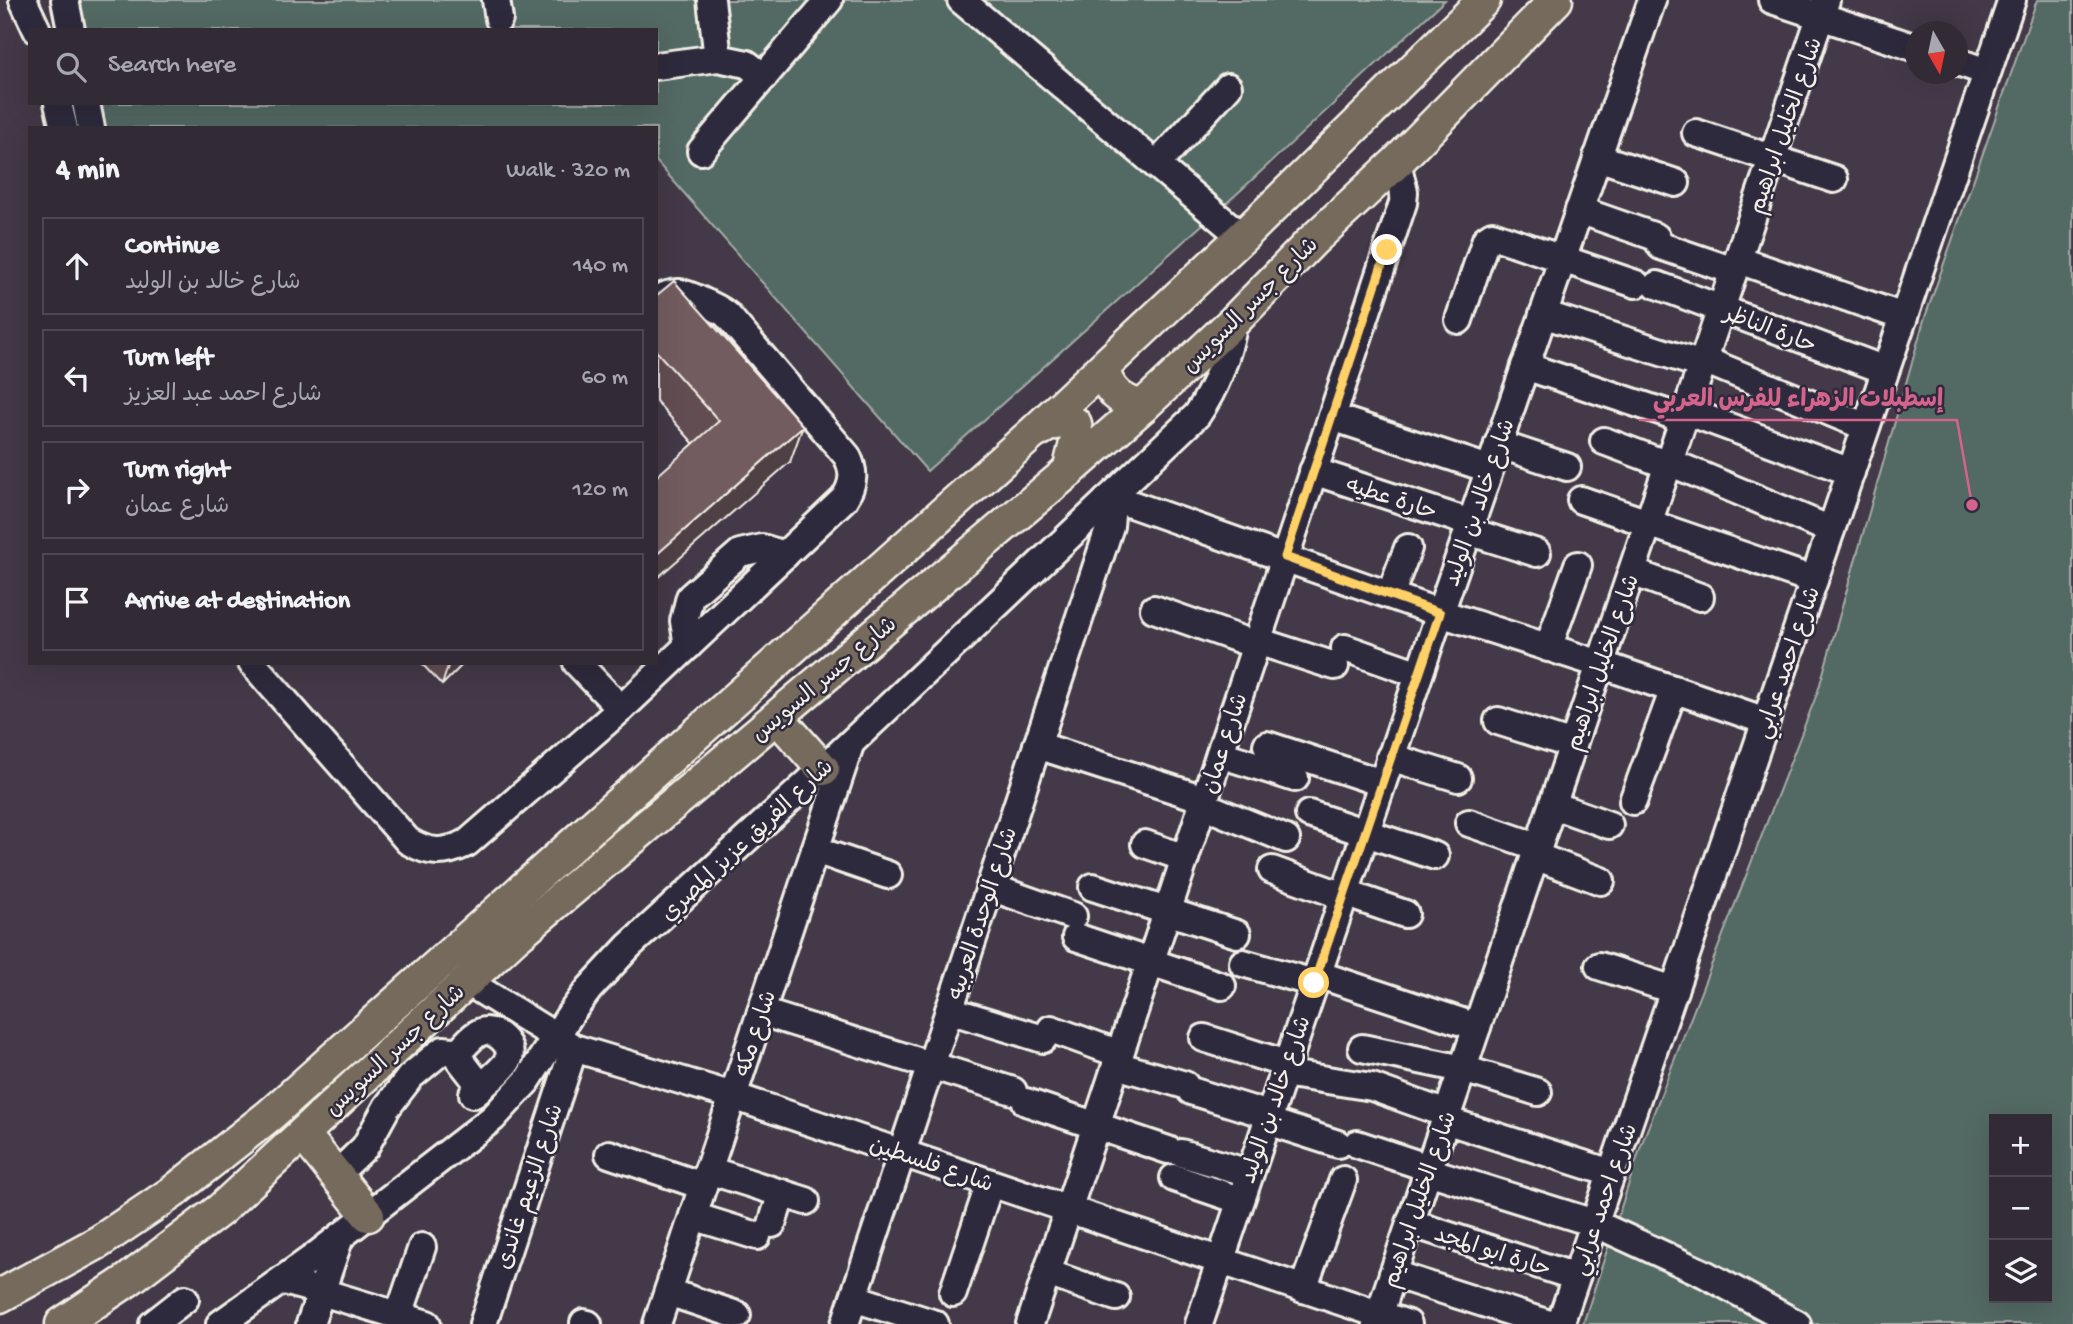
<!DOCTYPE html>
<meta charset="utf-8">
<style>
:root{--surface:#322b36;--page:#3a333e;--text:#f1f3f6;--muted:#a8a7ad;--line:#4d4751}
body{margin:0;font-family:"Gochi Hand","Playpen Sans Arabic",sans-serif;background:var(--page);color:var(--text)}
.controls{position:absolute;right:21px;bottom:21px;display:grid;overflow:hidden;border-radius:0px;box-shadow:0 7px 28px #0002}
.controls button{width:63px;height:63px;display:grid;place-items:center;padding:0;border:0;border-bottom:2px solid var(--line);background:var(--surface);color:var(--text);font:35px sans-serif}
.compass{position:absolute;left:1905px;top:21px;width:63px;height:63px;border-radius:50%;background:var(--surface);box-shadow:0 7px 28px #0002;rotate:171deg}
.stop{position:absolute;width:21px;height:21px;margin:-16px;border:5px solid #ffd166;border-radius:50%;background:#fff}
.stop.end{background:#ffd166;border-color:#fff;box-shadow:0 2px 7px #0008}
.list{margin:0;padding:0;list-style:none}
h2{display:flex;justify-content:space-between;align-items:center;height:91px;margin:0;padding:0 28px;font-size:30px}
h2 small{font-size:23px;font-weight:400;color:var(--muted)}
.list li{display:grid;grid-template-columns:46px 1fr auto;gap:21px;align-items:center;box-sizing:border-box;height:98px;margin:0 14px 14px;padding:0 14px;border:2px solid var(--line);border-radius:0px}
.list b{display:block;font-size:26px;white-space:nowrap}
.list p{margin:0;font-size:23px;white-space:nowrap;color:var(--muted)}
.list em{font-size:23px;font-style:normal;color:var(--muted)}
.icon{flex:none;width:38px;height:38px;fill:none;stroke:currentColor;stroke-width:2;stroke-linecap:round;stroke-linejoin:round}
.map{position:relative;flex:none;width:2073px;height:1324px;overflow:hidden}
.search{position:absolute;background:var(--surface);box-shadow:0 7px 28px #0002;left:28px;top:28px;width:630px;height:77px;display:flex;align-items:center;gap:18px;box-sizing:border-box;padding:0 24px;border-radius:0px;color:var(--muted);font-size:26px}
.panel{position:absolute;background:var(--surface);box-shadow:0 7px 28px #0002;left:28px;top:126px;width:630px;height:539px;border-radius:0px}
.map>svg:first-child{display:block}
.park{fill:#536964;stroke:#a4ada6;stroke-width:2;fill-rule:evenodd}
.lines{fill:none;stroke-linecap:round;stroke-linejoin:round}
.minor-casing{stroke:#f4f1e8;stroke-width:32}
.major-casing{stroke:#f4f1e8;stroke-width:37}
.minor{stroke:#2f2a3d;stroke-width:26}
.major{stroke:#766a5c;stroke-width:32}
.wall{fill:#624e53;stroke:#f4f1e8;stroke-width:2}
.shaded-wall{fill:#504044;stroke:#f4f1e8;stroke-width:2}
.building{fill:#725b61;stroke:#f4f1e8;stroke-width:2}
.route{stroke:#ffd166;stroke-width:9}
.labels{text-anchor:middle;stroke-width:5;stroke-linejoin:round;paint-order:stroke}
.street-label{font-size:23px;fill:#f4f1e8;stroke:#2f2a3d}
.leader{fill:none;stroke:#d4648c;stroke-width:2.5}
.callout-dot{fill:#d4648c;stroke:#2f2a3d;stroke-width:2.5}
.callout-label{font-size:24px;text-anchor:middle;font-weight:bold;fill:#d4648c;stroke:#2f2a3d;stroke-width:5;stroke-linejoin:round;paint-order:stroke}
</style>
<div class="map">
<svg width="2073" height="1324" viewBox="0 0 2073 1324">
<rect width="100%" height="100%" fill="#433948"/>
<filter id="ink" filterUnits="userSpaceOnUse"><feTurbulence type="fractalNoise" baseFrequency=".0143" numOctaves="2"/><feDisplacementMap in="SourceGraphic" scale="14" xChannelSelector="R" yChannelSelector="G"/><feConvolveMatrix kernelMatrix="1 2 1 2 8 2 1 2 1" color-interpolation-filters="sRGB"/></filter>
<g filter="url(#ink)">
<!-- park -->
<g class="park">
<polygon points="72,0 1445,0 1240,191 927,471 656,161 656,128 98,128 93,103 656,103 656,30 78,30"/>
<path d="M2037,0H2073V1324H1583L1642,1143L1818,691L1924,320ZM1994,1119H2047V1298H1994Z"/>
</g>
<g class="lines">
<defs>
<g id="minor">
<polyline points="23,0 37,30"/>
<polyline points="65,0 71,30"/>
<polyline points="496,0 499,19"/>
<polyline points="711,0 718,58"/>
<polyline points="961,0 1242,237"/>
<polyline points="1772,0 1916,48"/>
<polyline points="1958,62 1987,72"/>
<polyline points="656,66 718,58 747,64 764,77"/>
<polyline points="58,103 64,128"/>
<polyline points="86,103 91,128"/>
<polyline points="1696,133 1834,179"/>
<polyline points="701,151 829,0"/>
<polyline points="1597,157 1676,183"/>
<polyline points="1156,165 1228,87"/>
<polyline points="1579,210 1656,237 1661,246 1734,271"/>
<polyline points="1738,260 1904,317"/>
<polyline points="1657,285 1885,370"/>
<polyline points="1543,314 1702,365"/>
<polyline points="1459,320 1486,239 1492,235 1636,284"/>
<polyline points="1704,360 1866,427"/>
<polyline points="1525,366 1684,419"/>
<polyline points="1686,411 1851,472"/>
<polyline points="1332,417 1489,469"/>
<polyline points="1604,441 1668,465"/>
<polyline points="1498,444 1567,467"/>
<polyline points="1669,462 1831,530"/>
<polyline points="1313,471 1471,523"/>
<polyline points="1111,497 1440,613 1600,664 1766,721"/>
<polyline points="1581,500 1814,580"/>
<polyline points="1468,531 1537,553"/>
<polyline points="1632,572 1700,597"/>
<polyline points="1390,595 1408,548"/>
<polyline points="1154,609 1256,645"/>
<polyline points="1257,641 1335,666"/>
<polyline points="688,646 684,621 690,597 740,553 762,548 785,555"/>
<polyline points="1345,648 1419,674"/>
<polyline points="1548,648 1578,565"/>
<path d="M252,663L408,841C430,854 444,854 467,843L621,709L844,499C854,484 855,472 847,456L727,315C720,309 714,307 706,303C684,293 679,288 656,300"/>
<polyline points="577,663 621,709"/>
<polyline points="1498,721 1573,745"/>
<polyline points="1037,745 1204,799"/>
<polyline points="1267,745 1382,783"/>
<polyline points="1220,754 1295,778"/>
<polyline points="1390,757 1458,778"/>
<polyline points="1633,801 1674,689"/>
<polyline points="1203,805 1286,839"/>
<polyline points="1553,805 1609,825"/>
<polyline points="1309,814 1435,856"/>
<polyline points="1469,823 1538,847"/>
<polyline points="1145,844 1185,858"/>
<polyline points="815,850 888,875"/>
<polyline points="1535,856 1601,881"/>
<polyline points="1272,870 1343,896"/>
<polyline points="990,887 1073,916"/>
<polyline points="1093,887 1237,934"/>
<polyline points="1344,893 1405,914"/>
<polyline points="1076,937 1222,986"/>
<polyline points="1243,963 1314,983"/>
<polyline points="1599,966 1674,990"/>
<polyline points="1317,974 1477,1027"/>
<polyline points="466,981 574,1048 733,1096 1408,1324"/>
<polyline points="949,1010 1043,1039"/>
<polyline points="761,1012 1013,1091"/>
<polyline points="1051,1029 1120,1054"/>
<polyline points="1204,1038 1286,1064"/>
<polyline points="1362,1048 1463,1069 1538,1092"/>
<path d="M456,1054C463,1048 472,1035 481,1032C494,1027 514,1045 509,1058C505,1069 482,1086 473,1094"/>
<polyline points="1116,1065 1185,1085"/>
<polyline points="1283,1073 1372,1087 1447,1114"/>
<polyline points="1191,1091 1269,1115"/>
<polyline points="1026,1102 1168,1150"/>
<polyline points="1445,1120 1611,1173"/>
<polyline points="1267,1121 1338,1144"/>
<polyline points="1357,1144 1429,1168"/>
<polyline points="1181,1153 1249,1173"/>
<polyline points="609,1154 703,1186"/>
<polyline points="708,1170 806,1201"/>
<polyline points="1428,1171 1594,1223 1705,1274 1797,1324"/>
<polyline points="336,1175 365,1147 387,1107 410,1077 439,1053 443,1050 453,1051 481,1087"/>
<polyline points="1174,1178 1239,1200"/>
<polyline points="693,1216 757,1236"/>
<polyline points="1410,1223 1576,1277"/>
<polyline points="772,1224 782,1193"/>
<polyline points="1047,1273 1116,1297"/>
<polyline points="1393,1274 1549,1324"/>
<polyline points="282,1280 427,1324"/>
<polyline points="1303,1289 1343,1180"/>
<polyline points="668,1292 737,1315"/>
<polyline points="953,1293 990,1183"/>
<polyline points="854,1298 935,1324"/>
<polyline points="399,1315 422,1247"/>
<polyline points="584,1323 588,1324"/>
<polyline points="153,1324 185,1299"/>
<path d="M220,1324L314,1257L493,1118L527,1081L571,1013L589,989L629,946L823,769L1197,415C1217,386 1228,355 1234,321"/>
<polyline points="310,1324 340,1237"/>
<polyline points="483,1324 574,1048"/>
<polyline points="657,1324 850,745"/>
<polyline points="845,1324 1110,526 1111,515 1106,501"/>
<polyline points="1030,1324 1403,203 1404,192 1397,162"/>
<polyline points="1199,1324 1440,613 1652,0"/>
<polyline points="1376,1324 1826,0"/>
<polyline points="1560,1324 2012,0"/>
</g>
<g id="major">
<path d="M1103,368C1107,390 1121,403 1143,406"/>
<polyline points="1037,431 1050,424 1070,420 1075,424 1077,439 1069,471"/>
<polyline points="777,717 823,769"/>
<polyline points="303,1134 368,1215"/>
<polyline points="0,1296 99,1242 173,1192 270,1115 1034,432 1242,237 1484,0"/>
<polyline points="62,1324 128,1280 220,1210 515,937 1069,471 1143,406 1234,321 1312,241 1397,162 1556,0"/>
</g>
</defs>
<!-- minor casing -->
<use href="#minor" class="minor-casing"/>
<!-- major casing -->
<use href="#major" class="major-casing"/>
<!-- minor -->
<use href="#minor" class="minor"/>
<!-- major -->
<use href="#major" class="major"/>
</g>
<!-- wall -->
<g class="wall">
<polygon points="656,296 790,462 694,444 656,401"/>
<polygon points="421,663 464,663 442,685"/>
</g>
<!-- shaded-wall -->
<g class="shaded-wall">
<polygon points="803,426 790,462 656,579 656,555"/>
<polygon points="451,663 464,663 442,685 448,666"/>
</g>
<!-- building -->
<polygon class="building" points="674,281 803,426 656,555 656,477 719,421 656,351 656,296"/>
</g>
<g class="lines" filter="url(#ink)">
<!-- route -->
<polyline class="route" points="1314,983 1440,613 1285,557 1387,250"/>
</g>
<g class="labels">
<!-- street labels -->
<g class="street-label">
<text transform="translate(1784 125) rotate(-71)" y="8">شارع الخليل ابراهيم</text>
<text transform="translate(1249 304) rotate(-45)" y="8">شارع جسر السويس</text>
<text transform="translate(1771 328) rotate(21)" y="8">حارة الناظر</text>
<text transform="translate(1392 497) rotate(18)" y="8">حارة عطيه</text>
<text transform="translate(1478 502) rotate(-71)" y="8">شارع خالد بن الوليد</text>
<text transform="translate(1601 662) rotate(-71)" y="8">شارع الخليل ابراهيم</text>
<text transform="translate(1786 662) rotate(-71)" y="8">شارع احمد عرابي</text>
<text transform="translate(823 678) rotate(-40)" y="8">شارع جسر السويس</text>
<text transform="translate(1223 743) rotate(-72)" y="8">شارع عمان</text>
<text transform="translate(746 839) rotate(-43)" y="8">شارع الفريق عزيز المصري</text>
<text transform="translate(981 913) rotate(-72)" y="8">شارع الوحدة العربيه</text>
<text transform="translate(754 1033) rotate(-72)" y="8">شارع مكه</text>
<text transform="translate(394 1049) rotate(-43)" y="8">شارع جسر السويس</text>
<text transform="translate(1274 1099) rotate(-71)" y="8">شارع خالد بن الوليد</text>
<text transform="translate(932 1163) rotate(19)" y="8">شارع فلسطين</text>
<text transform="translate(528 1186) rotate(-72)" y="8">شارع الزعيم غاندى</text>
<text transform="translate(1418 1199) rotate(-71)" y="8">شارع الخليل ابراهيم</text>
<text transform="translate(1603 1199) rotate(-71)" y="8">شارع احمد عرابي</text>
<text transform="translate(1493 1250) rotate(18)" y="8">حارة ابو المجد</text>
</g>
</g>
<!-- callouts -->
<path class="leader" d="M1972 505L1957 420H1639"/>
<circle class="callout-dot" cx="1972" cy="505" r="7"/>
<g class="callout-label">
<text x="1798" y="406">إسطبلات الزهراء للفرس العربي</text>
</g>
</svg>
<div class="controls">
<button>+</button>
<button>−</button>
<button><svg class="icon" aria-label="layers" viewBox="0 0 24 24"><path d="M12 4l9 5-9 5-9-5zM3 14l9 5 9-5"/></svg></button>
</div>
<svg class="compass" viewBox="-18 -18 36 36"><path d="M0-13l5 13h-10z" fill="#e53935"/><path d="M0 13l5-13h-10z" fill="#a8a7ad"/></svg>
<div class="stop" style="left:1314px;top:983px"></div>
<div class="stop end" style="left:1387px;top:250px"></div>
<div class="search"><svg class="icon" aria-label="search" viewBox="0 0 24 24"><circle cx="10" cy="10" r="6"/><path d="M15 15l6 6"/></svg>Search here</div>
<section class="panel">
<h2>4 min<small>Walk · 320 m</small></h2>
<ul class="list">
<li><svg class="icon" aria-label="ahead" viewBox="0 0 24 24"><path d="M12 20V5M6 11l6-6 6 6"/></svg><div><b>Continue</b><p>شارع خالد بن الوليد</p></div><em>140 m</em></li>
<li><svg class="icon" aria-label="left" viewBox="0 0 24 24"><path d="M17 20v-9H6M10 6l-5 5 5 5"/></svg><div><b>Turn left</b><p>شارع احمد عبد العزيز</p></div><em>60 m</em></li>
<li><svg class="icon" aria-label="right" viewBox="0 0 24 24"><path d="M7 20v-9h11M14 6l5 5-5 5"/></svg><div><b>Turn right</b><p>شارع عمان</p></div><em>120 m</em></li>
<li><svg class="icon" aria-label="arrive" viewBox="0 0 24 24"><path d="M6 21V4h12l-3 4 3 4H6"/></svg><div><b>Arrive at destination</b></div></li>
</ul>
</section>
</div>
